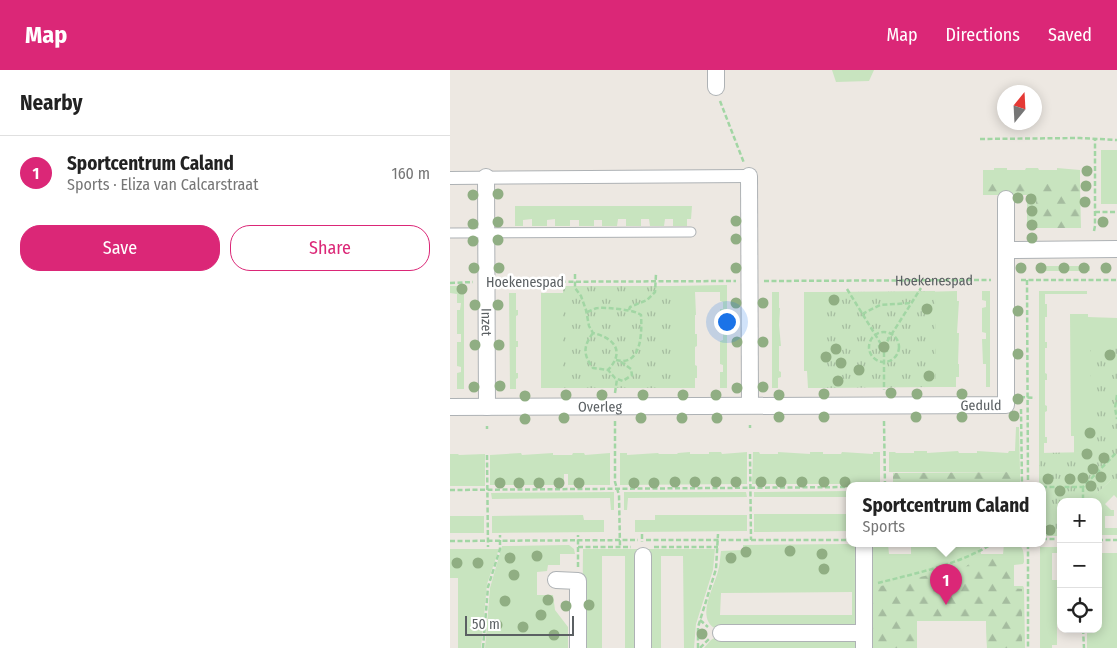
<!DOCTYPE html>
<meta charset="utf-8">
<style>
:root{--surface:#fff;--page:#f6f6f6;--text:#222;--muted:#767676;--line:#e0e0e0;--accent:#db2777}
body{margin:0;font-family:"Fira Sans Condensed",sans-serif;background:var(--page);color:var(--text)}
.controls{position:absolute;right:15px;bottom:15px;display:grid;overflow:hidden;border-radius:10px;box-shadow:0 2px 12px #0003}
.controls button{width:45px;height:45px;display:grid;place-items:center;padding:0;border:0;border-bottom:1px solid var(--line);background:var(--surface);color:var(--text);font:25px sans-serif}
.compass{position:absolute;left:547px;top:15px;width:45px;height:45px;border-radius:50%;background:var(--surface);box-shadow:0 2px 12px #0003;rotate:18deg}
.scale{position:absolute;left:15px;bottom:12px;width:109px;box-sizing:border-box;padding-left:5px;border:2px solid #5b6063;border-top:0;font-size:14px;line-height:18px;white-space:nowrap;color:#5b6063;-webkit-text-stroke:4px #fff;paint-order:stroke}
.you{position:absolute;left:276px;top:251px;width:18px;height:18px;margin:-12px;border:4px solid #fff;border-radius:50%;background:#1a73e8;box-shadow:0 0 0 8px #1a73e833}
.badge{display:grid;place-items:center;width:32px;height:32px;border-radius:50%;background:var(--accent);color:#fff;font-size:16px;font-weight:700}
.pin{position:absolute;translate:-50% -41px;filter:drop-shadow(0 1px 2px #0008)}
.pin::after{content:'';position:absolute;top:26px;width:18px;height:15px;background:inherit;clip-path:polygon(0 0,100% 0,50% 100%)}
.popup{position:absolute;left:396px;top:412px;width:200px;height:65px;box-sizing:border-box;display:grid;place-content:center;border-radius:10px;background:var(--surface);filter:drop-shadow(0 1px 4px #0005);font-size:16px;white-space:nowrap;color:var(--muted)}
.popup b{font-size:19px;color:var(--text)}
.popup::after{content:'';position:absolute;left:50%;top:100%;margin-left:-10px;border:10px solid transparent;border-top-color:var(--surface)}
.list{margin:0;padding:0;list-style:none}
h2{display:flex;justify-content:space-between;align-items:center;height:65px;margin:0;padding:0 20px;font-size:21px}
h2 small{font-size:16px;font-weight:400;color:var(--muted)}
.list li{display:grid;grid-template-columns:32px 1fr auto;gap:15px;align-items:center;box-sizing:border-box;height:75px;padding:0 20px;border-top:1px solid var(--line)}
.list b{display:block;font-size:19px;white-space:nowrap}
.list p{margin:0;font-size:16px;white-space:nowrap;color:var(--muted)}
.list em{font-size:16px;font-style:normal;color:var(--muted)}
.actions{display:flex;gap:10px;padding:15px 20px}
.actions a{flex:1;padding:11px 0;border:1px solid var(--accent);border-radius:20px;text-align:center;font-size:18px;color:var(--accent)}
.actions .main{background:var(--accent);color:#fff}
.icon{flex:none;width:28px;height:28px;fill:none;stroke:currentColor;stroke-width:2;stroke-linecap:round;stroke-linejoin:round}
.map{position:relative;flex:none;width:667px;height:578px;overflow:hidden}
header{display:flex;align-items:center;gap:30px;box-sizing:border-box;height:70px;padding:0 25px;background:var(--accent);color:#fff}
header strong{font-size:24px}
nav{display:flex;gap:28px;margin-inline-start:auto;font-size:18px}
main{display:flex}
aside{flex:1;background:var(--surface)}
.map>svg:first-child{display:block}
.green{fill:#c8e4bf;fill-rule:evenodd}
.forest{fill:url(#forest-firs)}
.park{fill:url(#park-tufts)}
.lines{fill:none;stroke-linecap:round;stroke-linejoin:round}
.service-casing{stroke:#aeb2b5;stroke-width:11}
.pedestrian-casing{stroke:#aeb2b5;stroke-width:14}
.minor-casing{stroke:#aeb2b5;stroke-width:18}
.path{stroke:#a2d6a4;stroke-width:2.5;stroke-dasharray:5 2.5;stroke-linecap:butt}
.service{stroke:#fff;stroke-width:9}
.pedestrian{stroke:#fff;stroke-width:12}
.minor{stroke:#fff;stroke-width:16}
.tree{fill:#90ae83}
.labels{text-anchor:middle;stroke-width:5;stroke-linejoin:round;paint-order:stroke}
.street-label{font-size:14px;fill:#5b6063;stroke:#fff}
</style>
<header>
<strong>Map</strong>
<nav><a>Map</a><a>Directions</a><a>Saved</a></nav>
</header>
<main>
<aside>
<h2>Nearby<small></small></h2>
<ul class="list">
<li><span class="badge">1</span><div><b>Sportcentrum Caland</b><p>Sports · Eliza van Calcarstraat</p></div><em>160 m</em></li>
</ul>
<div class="actions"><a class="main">Save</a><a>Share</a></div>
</aside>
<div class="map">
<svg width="667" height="578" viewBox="0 0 667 578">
<defs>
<pattern id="forest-firs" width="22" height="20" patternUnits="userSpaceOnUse" patternTransform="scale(1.25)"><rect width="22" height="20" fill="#c8e4bf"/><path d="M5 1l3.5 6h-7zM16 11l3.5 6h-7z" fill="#a5bc9f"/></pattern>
<pattern id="park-tufts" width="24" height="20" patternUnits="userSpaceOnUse" patternTransform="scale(1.25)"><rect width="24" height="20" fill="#c8e4bf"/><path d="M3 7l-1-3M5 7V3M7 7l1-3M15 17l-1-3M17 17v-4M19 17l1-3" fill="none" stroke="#a5bc9f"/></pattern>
</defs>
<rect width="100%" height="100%" fill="#ede8e2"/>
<!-- green -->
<g class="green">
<polygon points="382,0 424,0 419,11 386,12"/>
<rect x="651" y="80" width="16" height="54"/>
<polygon points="544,98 557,98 557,100 575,100 576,98 588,98 589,100 607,100 607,98 630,100 630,114 533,114 533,100 544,100"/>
<polygon points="586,124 586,158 577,158 577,125"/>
<polygon points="65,136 242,136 241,149 237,149 237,156 223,156 223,149 215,149 214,156 200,156 199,149 191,149 191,156 176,156 176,149 168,149 167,156 152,156 152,150 144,150 144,156 129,156 129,150 120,150 120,156 105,156 105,149 97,150 97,156 82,156 82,149 73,150 73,156 65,156"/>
<rect x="586" y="196" width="54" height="5"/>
<polygon points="277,215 277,318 270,318 270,302 273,302 273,295 270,294 270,271 273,270 273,263 270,263 270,239 273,239 273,232 270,231 270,222 245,222 246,245 245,245 245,264 247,264 247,276 245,277 245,295 247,296 247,308 245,308 245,318 223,318 223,216"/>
<polygon points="0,216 14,216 14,319 7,319 7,303 11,302 11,297 7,296 7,272 11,272 11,264 7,264 7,240 10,240 11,233 7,233 7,224 0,223"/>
<polygon points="507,221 507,231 509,231 507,263 509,263 508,294 509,294 509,307 506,307 506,317 444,317 471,222"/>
<polygon points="532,221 540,221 540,317 536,317 536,294 533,294 532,269 536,269 536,263 532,262 532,238 536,237 536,231 532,230"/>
<polygon points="589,221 637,221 637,224 595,224 595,234 597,234 597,247 595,247 595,272 597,272 597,278 595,278 595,303 597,304 597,310 595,310 595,335 597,336 597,341 595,342 595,367 597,367 597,373 594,373 594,383 589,383"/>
<polygon points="322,222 329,222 329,238 330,238 329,255 331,276 329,276 329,301 331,302 331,307 328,308 328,318 322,318"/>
<polygon points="354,222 396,222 377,318 358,318 357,301 354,301"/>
<polygon points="59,223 66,223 66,240 68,240 68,245 66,246 66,271 68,271 68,277 66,277 66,303 68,303 68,308 66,309 66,319 60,319"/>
<rect x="91" y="223" width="22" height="95"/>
<polygon points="620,244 638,244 638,247 667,248 667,272 641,272 657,382 624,383 624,366 621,366"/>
<polygon points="566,357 569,357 570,402 439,402 439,382 445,382 446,383 464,383 464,381 477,381 477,383 508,381 509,383 527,383 527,381 558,383 559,381 565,381"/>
<polygon points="240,382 240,384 259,384 259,382 271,382 272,384 297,382 297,414 170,415 170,383 177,383 177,385 208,383 209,384 227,384 228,383"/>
<polygon points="303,382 309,382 310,384 328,384 328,382 360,384 360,382 373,382 373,384 391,384 392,382 423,384 423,382 430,382 430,414 302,414"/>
<polygon points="71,383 72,385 103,383 103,385 122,385 123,383 134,383 135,385 160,383 160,415 118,415 118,404 114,404 114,415 40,415 40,385"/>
<polygon points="0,384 8,384 9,385 35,384 35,416 0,416"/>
<polygon points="661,410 667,410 667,428 664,425 655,434 661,440 664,440 664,446 655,446 655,458 667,458 667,465 648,465 648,432 647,432 647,423"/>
<polygon points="400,421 400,427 304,427 304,422"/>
<polygon points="164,422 164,440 161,440 160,428 42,429 41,423"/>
<polygon points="174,422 296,422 297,427 178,428 177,440 174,440"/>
<polygon points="304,444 396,444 396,449 400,449 400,461 304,462"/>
<polygon points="133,445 134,450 154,450 154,462 42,463 42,446"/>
<polygon points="205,445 297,445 297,461 185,462 185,450 205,450"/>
<rect x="0" y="446" width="34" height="17"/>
<path d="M397,474L403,475L407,479L410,549L402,558L266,559C245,548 264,518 268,501C270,494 270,488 271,481L293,480V475ZM402,522V545H270L271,523Z"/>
<path d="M430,474H438L439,484H461V476L463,474H530L531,484H553L554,474C571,474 574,474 574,492L573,494L564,495V516H573L574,518L575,578H537L536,551H467V578H417L420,479Z"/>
<polygon points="119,475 124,479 125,484 110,484 110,495 98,495 97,501 87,502 87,525 103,525 105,540 118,557 118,578 35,578 40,518 52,476"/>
<polygon points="590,477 611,477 610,483 602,483 602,510 607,510 607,575 602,575 602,578 590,578"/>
<polygon points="0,479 49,479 37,514 31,578 8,578 8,508 0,508"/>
<polygon points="133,479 189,479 189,578 175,578 175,486 152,486 152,578 132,578"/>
<polygon points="196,479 265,479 263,500 246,554 244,578 234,578 233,486 211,486 211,578 197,578"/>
<polygon points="648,483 667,483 667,578 637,578 637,559 648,559"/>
<polygon points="266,567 402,567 406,572 406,578 254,578 261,570"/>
</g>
<!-- forest -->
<g class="forest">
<polygon points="533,114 630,114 631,158 586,158 586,125 533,125"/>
<polygon points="570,402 570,413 443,414 443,403"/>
<polygon points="531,484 553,484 561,490 562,518 572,519 572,578 537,578 536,551 467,551 467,578 425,578 421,552 422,518 492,502 513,499"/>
</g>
<!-- park -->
<g class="park">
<rect x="113" y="216" width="110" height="102"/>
<polygon points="485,221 486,317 375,318 375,222"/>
<polygon points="640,272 667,272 667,410 661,410 647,423 647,432 611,432 611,466 592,466 592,416 590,416 589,413 589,383 642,382"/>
</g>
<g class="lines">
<defs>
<polyline id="service" points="0,163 241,162"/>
<polyline id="pedestrian" points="0,108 299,106"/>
<g id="minor">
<polyline points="266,0 266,17"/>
<polyline points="299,106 300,335"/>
<path id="s2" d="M36,107L37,337"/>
<polyline points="556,180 667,179"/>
<path id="s3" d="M0,337L556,335V129"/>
<polyline points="414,474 414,578"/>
<polyline points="193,486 193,578"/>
<polyline points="106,510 128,511 128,578"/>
<polyline points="271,563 414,563"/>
</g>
</defs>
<!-- service casing -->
<use href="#service" class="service-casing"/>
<!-- pedestrian casing -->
<use href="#pedestrian" class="pedestrian-casing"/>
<!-- minor casing -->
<use href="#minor" class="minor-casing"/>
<!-- path -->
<g class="path">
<polyline points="270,31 294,93"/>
<polyline points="530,69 630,68 667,70"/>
<polyline points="645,142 667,142"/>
<polyline points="644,161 645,156 645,70"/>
<path d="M125,204V218L131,226L136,240L139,256L143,263C165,268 175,282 158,300"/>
<polyline points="571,210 667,210"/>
<polyline points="577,210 578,416"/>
<path id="s1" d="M314,211L541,210"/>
<polyline points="51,212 286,211"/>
<polyline points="0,213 23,212"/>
<polyline points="397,219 431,274"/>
<polyline points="179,240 180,237 197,230 205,222 206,204"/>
<path d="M137,242C141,241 145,238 148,238C157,237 186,240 191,245C192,262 192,297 166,290"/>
<polyline points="412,244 430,235 461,233"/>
<circle cx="434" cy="277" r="15"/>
<path d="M143,263C133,276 133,285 143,298L158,300L165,308L173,311L182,305L181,299L171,292"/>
<polyline points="436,273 431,274 429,276 431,281 437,281 438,279 436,273 471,218"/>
<polyline points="434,282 434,320"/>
<polyline points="165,323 167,309"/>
<polyline points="667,325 665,338 667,349"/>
<polyline points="570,327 585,328"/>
<polyline points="571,339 572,416"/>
<polyline points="165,351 165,412 169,425 170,477"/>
<polyline points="434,351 435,416"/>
<polyline points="37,356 37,359"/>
<polyline points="300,358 300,355"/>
<polyline points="300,384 301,470"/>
<polyline points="37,385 38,477"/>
<polyline points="592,417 633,417 667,382"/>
<polyline points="633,417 633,432"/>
<polyline points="0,420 400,417"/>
<polyline points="192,464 192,472"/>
<polyline points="592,469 611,469"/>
<polyline points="196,470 400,470"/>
<polyline points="648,470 667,470"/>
<polyline points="0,471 188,470"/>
<polyline points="578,474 578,578"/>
<polyline points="128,477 181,477"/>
<polyline points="204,477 268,477"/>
<polyline points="128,497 128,465"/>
<path d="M428,513C467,503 507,495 542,474"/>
<polyline points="250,550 258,557"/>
<polyline points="633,559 634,578"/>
<polyline points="33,578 38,517 50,479 50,465"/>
<polyline points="248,578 248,557 266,499 268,464"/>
<polyline points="250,578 259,569"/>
</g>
<!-- service -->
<use href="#service" class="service"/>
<!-- pedestrian -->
<use href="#pedestrian" class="pedestrian"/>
<!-- minor -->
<use href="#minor" class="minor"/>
</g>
<!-- trees -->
<g class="tree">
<circle cx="637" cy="101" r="5.5"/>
<circle cx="636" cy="116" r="5.5"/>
<circle cx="48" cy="124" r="5.5"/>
<circle cx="23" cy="125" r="5.5"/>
<circle cx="568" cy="128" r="5.5"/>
<circle cx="581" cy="129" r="5.5"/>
<circle cx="635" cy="132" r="5.5"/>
<circle cx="582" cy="141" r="5.5"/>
<circle cx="286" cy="151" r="5.5"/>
<circle cx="48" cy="152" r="5.5"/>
<circle cx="653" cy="152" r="5.5"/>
<circle cx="23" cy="154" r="5.5"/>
<circle cx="582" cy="155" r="5.5"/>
<circle cx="582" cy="168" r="5.5"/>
<circle cx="286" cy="169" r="5.5"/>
<circle cx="48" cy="170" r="5.5"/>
<circle cx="23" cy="171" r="5.5"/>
<circle cx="24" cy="198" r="5.5"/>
<circle cx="49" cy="198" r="5.5"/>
<circle cx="286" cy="198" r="5.5"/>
<circle cx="571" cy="198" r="5.5"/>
<circle cx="591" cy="198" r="5.5"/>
<circle cx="614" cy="198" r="5.5"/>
<circle cx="634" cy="198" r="5.5"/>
<circle cx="656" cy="198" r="5.5"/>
<circle cx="12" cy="219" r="5.5"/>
<circle cx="384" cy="230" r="5.5"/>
<circle cx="286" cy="233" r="5.5"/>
<circle cx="313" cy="233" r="5.5"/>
<circle cx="25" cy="235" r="5.5"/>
<circle cx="48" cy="235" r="5.5"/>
<circle cx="477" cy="239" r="5.5"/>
<circle cx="568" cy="241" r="5.5"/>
<circle cx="287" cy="272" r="5.5"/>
<circle cx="313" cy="272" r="5.5"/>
<circle cx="25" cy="275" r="5.5"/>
<circle cx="49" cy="275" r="5.5"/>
<circle cx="434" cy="277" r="5.5"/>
<circle cx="386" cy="279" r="5.5"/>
<circle cx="568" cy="284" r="5.5"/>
<circle cx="660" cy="285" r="5.5"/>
<circle cx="376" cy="287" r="5.5"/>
<circle cx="391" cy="293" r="5.5"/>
<circle cx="409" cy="300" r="5.5"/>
<circle cx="479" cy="306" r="5.5"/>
<circle cx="388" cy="311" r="5.5"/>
<circle cx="50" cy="316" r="5.5"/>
<circle cx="24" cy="317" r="5.5"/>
<circle cx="313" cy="317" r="5.5"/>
<circle cx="287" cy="318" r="5.5"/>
<circle cx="441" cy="323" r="5.5"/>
<circle cx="374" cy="324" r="5.5"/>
<circle cx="467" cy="324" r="5.5"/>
<circle cx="512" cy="324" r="5.5"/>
<circle cx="116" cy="325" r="5.5"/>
<circle cx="152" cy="325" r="5.5"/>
<circle cx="193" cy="325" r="5.5"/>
<circle cx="233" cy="325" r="5.5"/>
<circle cx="266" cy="325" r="5.5"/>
<circle cx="329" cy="325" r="5.5"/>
<circle cx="75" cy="326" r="5.5"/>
<circle cx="568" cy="329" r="5.5"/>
<circle cx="564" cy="346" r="5.5"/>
<circle cx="329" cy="347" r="5.5"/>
<circle cx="374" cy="347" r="5.5"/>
<circle cx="466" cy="347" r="5.5"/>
<circle cx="512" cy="347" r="5.5"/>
<circle cx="114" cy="348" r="5.5"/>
<circle cx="191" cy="348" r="5.5"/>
<circle cx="232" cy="348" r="5.5"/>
<circle cx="267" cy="348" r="5.5"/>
<circle cx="75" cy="349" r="5.5"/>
<circle cx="640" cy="363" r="5.5"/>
<circle cx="637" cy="384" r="5.5"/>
<circle cx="654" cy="388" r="5.5"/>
<circle cx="643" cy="399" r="5.5"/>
<circle cx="651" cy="407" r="5.5"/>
<circle cx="633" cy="408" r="5.5"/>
<circle cx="598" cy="409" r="5.5"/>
<circle cx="620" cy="409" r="5.5"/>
<circle cx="225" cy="412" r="5.5"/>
<circle cx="245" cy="412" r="5.5"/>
<circle cx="266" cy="412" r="5.5"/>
<circle cx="286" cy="412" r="5.5"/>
<circle cx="311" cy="412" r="5.5"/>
<circle cx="331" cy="412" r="5.5"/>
<circle cx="352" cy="412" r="5.5"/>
<circle cx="374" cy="412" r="5.5"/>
<circle cx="395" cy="412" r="5.5"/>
<circle cx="50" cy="413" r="5.5"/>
<circle cx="69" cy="413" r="5.5"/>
<circle cx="89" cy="413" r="5.5"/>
<circle cx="109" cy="413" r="5.5"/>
<circle cx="129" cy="413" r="5.5"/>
<circle cx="184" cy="413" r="5.5"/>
<circle cx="204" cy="413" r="5.5"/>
<circle cx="641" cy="416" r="5.5"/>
<circle cx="610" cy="421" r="5.5"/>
<circle cx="600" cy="460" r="5.5"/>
<circle cx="340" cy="481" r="5.5"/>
<circle cx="296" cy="482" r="5.5"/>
<circle cx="372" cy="484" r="5.5"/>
<circle cx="87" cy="486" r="5.5"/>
<circle cx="60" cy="488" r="5.5"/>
<circle cx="281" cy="488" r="5.5"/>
<circle cx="7" cy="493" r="5.5"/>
<circle cx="28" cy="493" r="5.5"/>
<circle cx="374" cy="499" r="5.5"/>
<circle cx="64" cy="505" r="5.5"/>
<circle cx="98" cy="530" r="5.5"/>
<circle cx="55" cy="531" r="5.5"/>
<circle cx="139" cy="535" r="5.5"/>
<circle cx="116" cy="536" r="5.5"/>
<circle cx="91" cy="545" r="5.5"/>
<circle cx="47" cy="555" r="5.5"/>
<circle cx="73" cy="557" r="5.5"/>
<circle cx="252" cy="564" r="5.5"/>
<circle cx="104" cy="565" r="5.5"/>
</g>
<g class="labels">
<!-- street labels -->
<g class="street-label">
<text dy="5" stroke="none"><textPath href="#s1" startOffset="170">Hoekenespad</textPath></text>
<text x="75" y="217">Hoekenespad</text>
<text dy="5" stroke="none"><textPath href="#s2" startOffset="145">Inzet</textPath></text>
<text dy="5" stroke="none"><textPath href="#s3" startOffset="531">Geduld</textPath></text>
<text dy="5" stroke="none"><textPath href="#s3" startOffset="150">Overleg</textPath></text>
</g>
</g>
</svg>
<div class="controls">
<button>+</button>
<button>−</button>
<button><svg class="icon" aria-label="locate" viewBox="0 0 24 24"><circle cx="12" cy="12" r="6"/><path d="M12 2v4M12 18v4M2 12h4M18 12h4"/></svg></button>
</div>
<svg class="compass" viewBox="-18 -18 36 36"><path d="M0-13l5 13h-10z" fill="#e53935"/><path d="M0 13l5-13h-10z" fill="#767676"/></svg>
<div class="scale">50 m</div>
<div class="you"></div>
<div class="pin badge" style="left:496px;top:535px">1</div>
<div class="popup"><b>Sportcentrum Caland</b>Sports</div>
</div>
</main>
